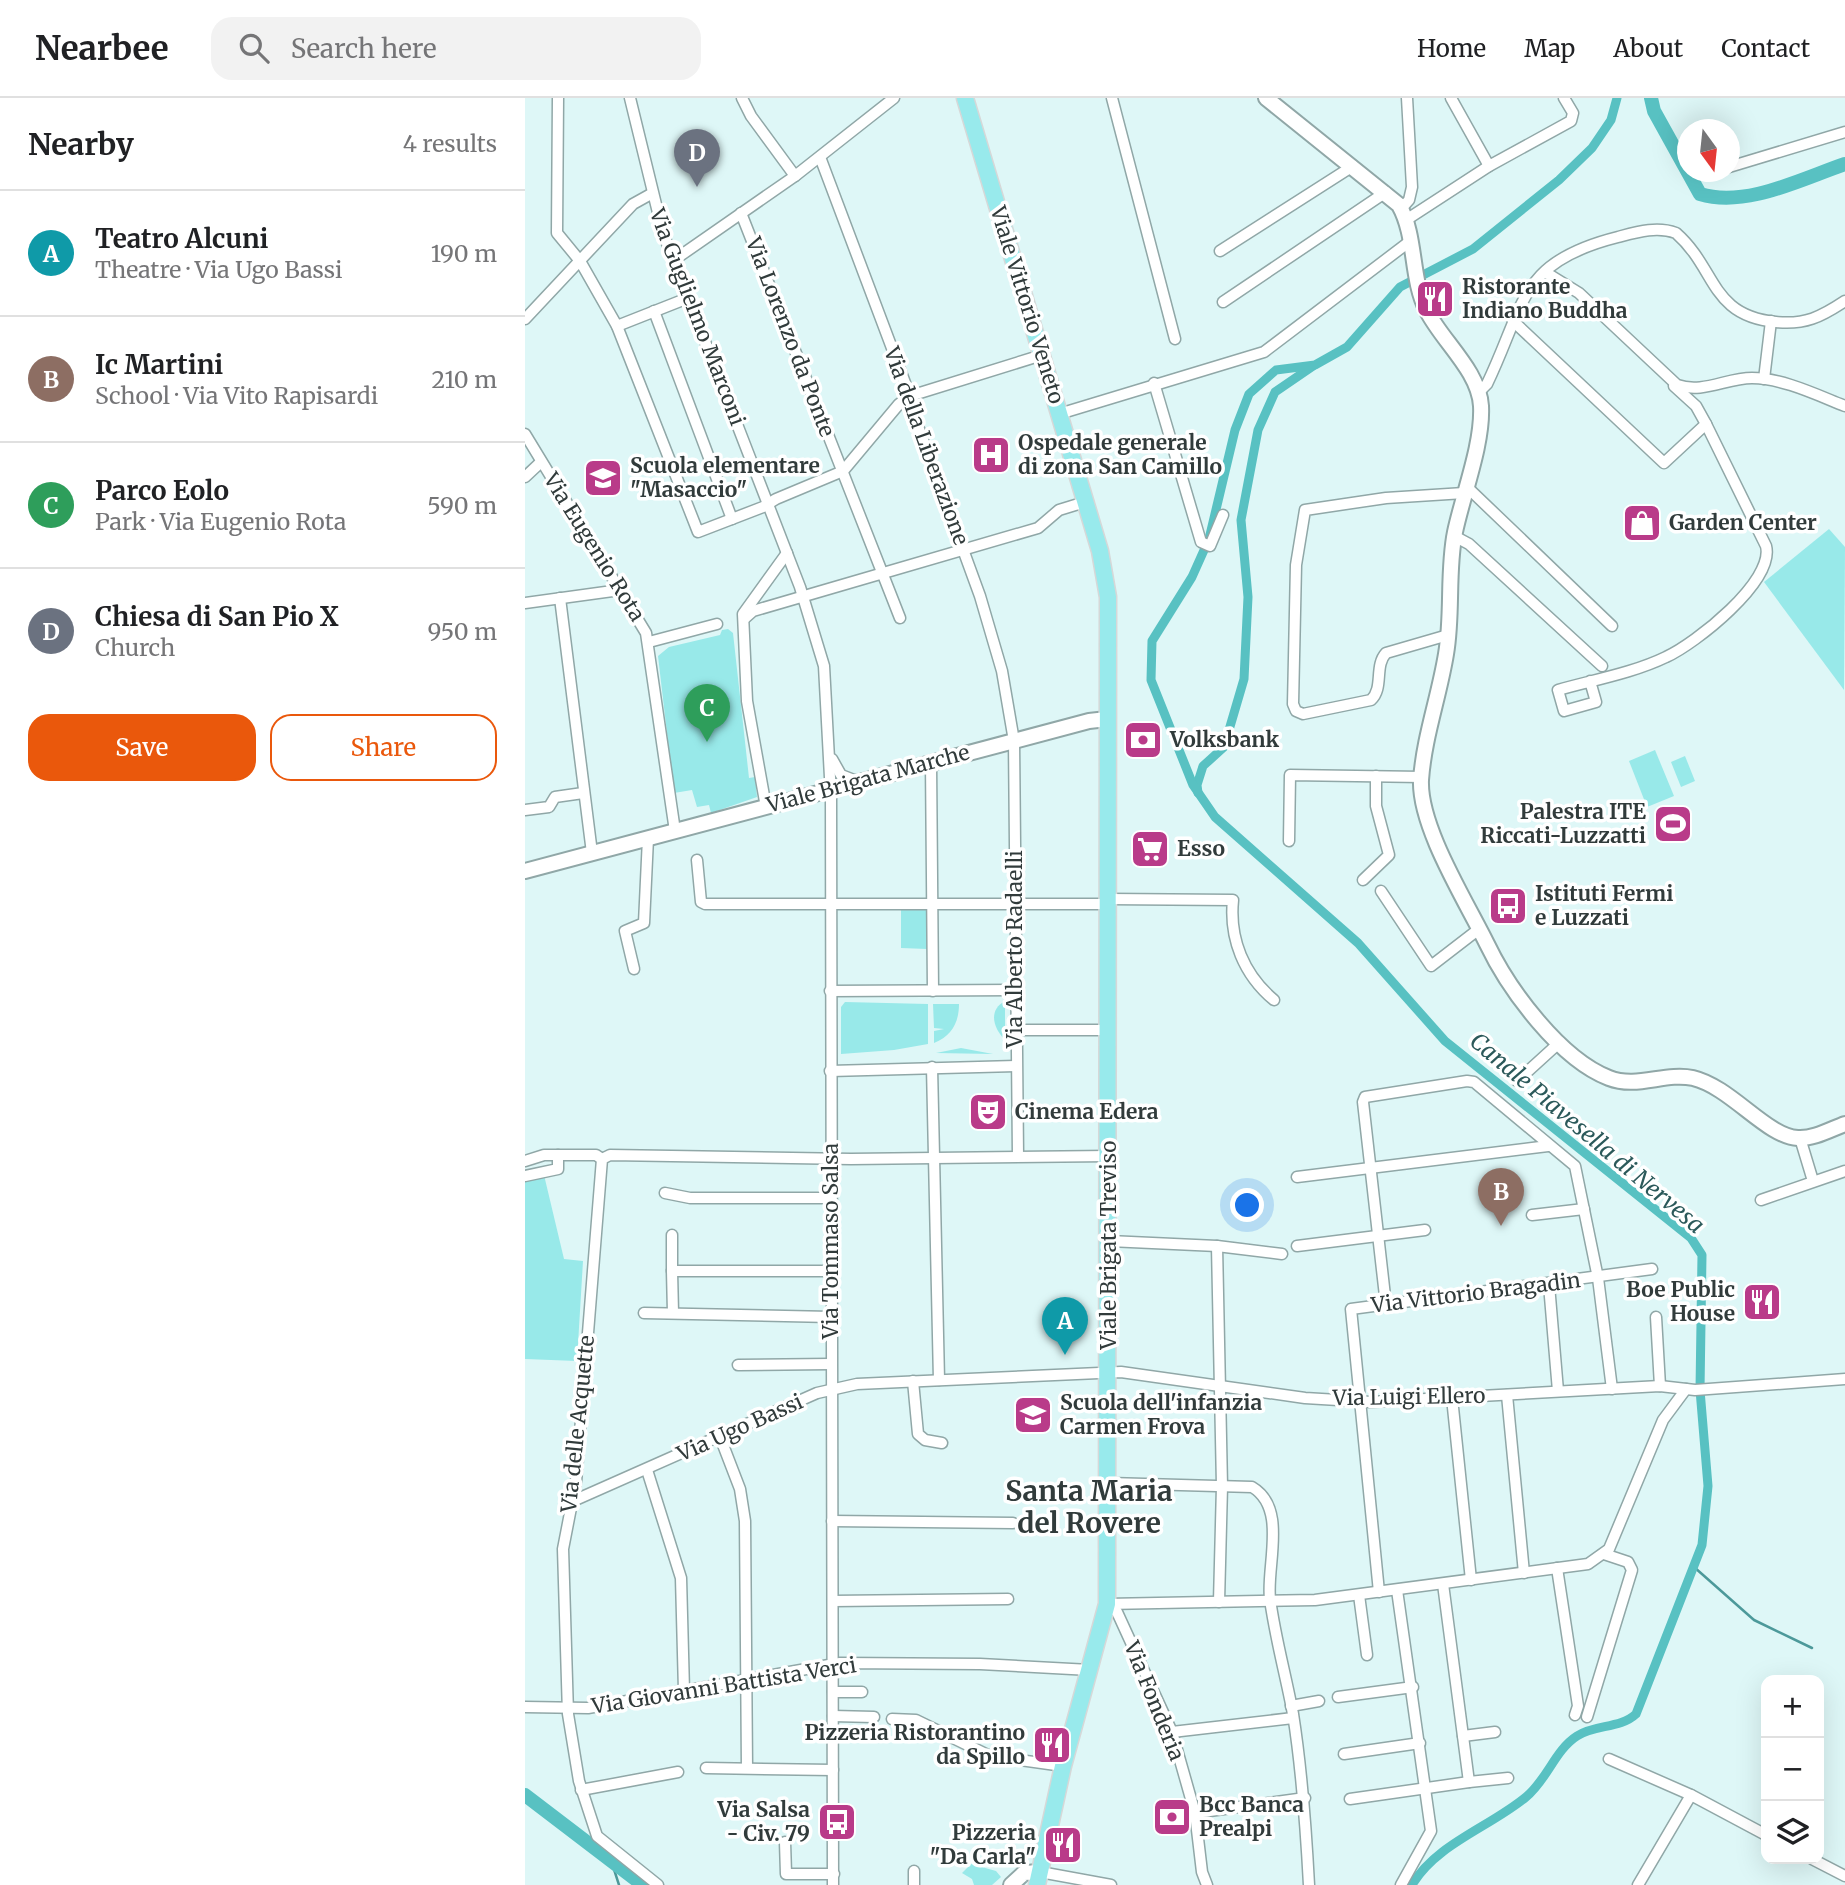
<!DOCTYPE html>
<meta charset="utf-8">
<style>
:root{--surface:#fff;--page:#f2f2f2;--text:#202124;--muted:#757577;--line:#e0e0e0;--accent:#ea580c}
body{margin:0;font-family:Merriweather,serif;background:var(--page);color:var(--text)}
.controls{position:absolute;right:21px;bottom:21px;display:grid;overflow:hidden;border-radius:14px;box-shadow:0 7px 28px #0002}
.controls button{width:63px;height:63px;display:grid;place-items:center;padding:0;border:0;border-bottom:2px solid var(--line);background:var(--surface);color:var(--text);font:35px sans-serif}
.compass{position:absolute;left:1152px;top:21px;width:63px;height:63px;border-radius:50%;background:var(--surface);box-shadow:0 7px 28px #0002;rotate:165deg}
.you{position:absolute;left:723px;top:1108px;width:24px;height:24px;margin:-18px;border:5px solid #fff;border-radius:50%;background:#1a73e8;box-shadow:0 0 0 10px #1a73e833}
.badge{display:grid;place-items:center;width:46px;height:46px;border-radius:50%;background:var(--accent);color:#fff;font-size:23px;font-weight:700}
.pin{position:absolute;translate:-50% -58px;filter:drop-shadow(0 2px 4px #0008)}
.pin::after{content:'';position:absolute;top:37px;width:24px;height:21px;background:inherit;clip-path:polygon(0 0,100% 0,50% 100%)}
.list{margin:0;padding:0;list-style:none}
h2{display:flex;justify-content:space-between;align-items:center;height:91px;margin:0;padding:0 28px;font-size:30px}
h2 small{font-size:23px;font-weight:400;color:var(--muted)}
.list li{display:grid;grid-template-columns:46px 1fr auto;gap:21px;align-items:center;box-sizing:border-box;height:126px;padding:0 28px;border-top:2px solid var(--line)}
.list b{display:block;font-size:26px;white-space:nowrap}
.list p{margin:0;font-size:23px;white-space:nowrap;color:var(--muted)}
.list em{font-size:23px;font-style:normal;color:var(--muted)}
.actions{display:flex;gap:14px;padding:21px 28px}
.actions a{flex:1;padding:16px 0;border:2px solid var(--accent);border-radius:21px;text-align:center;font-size:24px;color:var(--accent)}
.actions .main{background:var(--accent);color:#fff}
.icon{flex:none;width:38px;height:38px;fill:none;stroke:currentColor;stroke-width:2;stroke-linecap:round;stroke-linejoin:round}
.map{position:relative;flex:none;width:1320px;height:1787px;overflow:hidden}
header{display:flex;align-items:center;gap:42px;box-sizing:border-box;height:98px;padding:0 35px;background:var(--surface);border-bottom:2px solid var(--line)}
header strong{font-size:33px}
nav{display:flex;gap:38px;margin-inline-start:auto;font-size:24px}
.search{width:490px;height:63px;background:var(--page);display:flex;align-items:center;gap:18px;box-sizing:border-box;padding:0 24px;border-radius:21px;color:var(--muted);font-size:26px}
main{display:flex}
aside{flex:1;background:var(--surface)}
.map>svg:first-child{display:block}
.green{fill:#98e9e9}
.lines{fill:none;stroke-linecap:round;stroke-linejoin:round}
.stream{stroke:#4c999a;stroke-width:2.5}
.canal{stroke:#58c1c2;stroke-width:9}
.river{stroke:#58c1c2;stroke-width:14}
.street-casing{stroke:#90a7a7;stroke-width:13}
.secondary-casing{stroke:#90a7a7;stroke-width:18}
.primary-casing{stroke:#d6d8d8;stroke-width:19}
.street{stroke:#fff;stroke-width:10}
.secondary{stroke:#fff;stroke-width:14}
.primary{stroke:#98eaec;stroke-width:16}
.labels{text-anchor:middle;stroke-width:7;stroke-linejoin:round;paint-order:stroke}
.poi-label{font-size:21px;font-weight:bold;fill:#313b3b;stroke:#fff;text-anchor:start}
.street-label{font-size:21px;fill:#313b3b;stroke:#fff}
.water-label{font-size:23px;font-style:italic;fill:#2b595a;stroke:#fff}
.district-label{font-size:28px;font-weight:bold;fill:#313b3b;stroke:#fff}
</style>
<header>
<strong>Nearbee</strong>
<div class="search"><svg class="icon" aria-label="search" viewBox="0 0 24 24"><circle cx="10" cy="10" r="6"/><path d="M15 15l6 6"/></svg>Search here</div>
<nav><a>Home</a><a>Map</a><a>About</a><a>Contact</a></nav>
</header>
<main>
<aside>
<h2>Nearby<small>4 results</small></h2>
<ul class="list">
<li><span class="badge" style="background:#0f9aa8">A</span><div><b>Teatro Alcuni</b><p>Theatre · Via Ugo Bassi</p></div><em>190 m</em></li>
<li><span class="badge" style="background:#8d6e63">B</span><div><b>Ic Martini</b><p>School · Via Vito Rapisardi</p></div><em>210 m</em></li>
<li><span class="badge" style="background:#2e9e5b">C</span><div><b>Parco Eolo</b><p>Park · Via Eugenio Rota</p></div><em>590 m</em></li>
<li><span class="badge" style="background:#6b7280">D</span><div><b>Chiesa di San Pio X</b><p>Church</p></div><em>950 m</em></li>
</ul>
<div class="actions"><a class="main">Save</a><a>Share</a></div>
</aside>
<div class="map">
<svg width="1320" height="1787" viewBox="0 0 1320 1787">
<rect width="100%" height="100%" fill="#def7f7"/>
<!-- green -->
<g class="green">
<polygon points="1304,431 1320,449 1319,592 1239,484"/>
<polygon points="203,531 208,535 224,680 230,679 232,699 186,715 184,707 172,709 167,692 149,695 133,558 144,549 195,537 197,532"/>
<polygon points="1130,652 1149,698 1122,709 1104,663"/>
<polygon points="1160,658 1170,683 1156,689 1146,664"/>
<polygon points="376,812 401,812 402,851 376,850"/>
<path d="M480,903V942C468,930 463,912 480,903Z"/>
<polygon points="320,904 403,906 403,946 369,952 316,956 316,909"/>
<path d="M408,906H434C434,924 427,938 409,945V933L419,931L409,930Z"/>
<polygon points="436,950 468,956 411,955"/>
<polygon points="19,1077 39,1161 58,1163 52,1263 0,1261 0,1082"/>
<polygon points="446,1766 471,1773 476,1779 467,1787 449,1787 447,1781 437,1775"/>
</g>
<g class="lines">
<!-- stream -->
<g class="stream">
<polyline points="1169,1469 1229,1522 1287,1550"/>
<polyline points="86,1762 94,1787"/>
</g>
<!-- canal -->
<g class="canal">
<polyline points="673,695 672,687 678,668 699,649 719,581 723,499 716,422 733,332 750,294 788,268"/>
<path d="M887,1787C911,1746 965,1729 1001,1699C1022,1682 1030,1652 1052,1638C1070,1626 1095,1631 1111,1616L1177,1447L1183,1388L1175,1292L1177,1157L1166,1140L920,943L833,845L690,719L668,687L626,582L627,543L667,479L684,441L710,332L724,296L751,272L790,267L822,249L875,189L948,151L1034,82L1067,50L1086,22L1092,0"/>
</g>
<!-- river -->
<g class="river">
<path d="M1126,0L1129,13L1175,96C1221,110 1276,81 1320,66"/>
<polyline points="0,1697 118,1787"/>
</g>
<defs>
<g id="street">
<polyline points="33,0 32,135 55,163 92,228 173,434 238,409 251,401 318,373 374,306 385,298 517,257"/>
<polyline points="105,0 138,135 275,489 299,568 306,698 308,1787"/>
<polyline points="217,0 226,18 270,78"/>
<polyline points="587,0 650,241"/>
<polyline points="926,0 964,68"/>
<polyline points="295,59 385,298 390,320 455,498 477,573 489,643 493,1058"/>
<polyline points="1204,69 1320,34"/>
<polyline points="876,111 884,102 887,89 882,0"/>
<polyline points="216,115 375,520"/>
<polyline points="881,122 964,68 1046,23 1048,15 1039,0"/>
<polyline points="695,153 828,68"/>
<polyline points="149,162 270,78 369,0"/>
<path d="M1020,174L1054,195L1152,287C1178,296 1201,280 1227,280C1257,280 1292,297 1320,308"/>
<polyline points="698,204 861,94"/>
<polyline points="129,213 207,421"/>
<polyline points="0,221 108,106 126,96"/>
<polyline points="988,223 1139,365 1181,326 1171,308 1149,288"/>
<polyline points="92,228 163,200"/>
<polyline points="1239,281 1246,223"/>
<polyline points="629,285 676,444 685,448 698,417"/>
<path d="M954,294L962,286C1001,205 993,164 1093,139C1112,134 1132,128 1151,135C1192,171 1185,218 1251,224C1280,227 1296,219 1320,203"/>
<polyline points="534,316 739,254 884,144"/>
<polyline points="0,336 121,535 150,733"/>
<polyline points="0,379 16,364"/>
<polyline points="941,388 1087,528"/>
<polyline points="929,438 944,446 1077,568"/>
<polyline points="35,500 67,755"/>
<polyline points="0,505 95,492"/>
<polyline points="219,521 228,513 513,430 534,412 560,404"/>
<path d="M923,537L861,555C849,568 859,590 846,602L778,616L771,613L768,606L771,467L780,412L861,400L939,395"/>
<polyline points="124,544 192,526"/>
<path d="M1065,583L1071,604L1039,613L1033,592C1068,582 1108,575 1141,559C1170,546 1250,483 1241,448L1181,326"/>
<polyline points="307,661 316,677 334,684"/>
<polyline points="406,665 408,893"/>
<polyline points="241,709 222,603 218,516 262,455"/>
<polyline points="0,712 24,709 30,699 58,695"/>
<polyline points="764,743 765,677 897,679"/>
<polyline points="172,762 176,804 180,806 583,806"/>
<polyline points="838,782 864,757 851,708 851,678"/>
<polyline points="856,793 906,868 954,831"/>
<path d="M583,801L708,802C704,841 719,877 749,902"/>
<polyline points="109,871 100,833 119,825 123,740"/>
<polyline points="305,893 491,892"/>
<polyline points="490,932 584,932"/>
<polyline points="407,969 414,1282"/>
<polyline points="305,973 491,968"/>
<polyline points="992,983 1035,944"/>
<polyline points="1275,1040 1288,1083"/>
<polyline points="0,1063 19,1057 71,1057 77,1061"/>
<polyline points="0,1078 33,1071 33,1057"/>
<polyline points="772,1079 1023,1048"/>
<polyline points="140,1095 165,1100 306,1100"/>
<polyline points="1236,1102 1320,1073"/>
<polyline points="1007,1117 1059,1111"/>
<polyline points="147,1137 147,1173"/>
<polyline points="584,1143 692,1148 757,1156"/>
<polyline points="692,1148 697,1388 694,1504"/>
<polyline points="772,1148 900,1132"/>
<polyline points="1024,1187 1033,1293"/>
<polyline points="861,1207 838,1004 840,999 942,983 949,984 1050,1068 1073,1180 1087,1291"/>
<polyline points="119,1215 306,1219"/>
<polyline points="148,1215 147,1173 306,1173"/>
<polyline points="1131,1219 1135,1288"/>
<polyline points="213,1267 306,1266"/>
<polyline points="388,1283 393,1336 400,1342 417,1345"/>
<polyline points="982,1297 999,1475"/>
<polyline points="927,1300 946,1482"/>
<polyline points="195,1339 215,1391 220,1423 222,1670"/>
<polyline points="122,1372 156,1480 159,1593"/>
<path d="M584,1385L727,1389C763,1410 741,1468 745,1501C750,1539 761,1578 768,1616C777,1673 781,1730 784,1787"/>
<polyline points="48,1403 292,1295 332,1286 596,1274 780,1300 846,1304 1135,1288 1170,1292 1320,1281"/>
<polyline points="307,1423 488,1425"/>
<polyline points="1032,1470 1053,1608 1050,1617"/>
<polyline points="872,1492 906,1733 876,1787"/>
<polyline points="854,1494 826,1211 1127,1171"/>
<polyline points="834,1497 842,1557"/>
<polyline points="308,1503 483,1501"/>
<polyline points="582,1506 790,1502 1063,1466 1084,1451 1138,1322 1161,1291"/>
<polyline points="583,1506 592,1514 647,1634 670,1715 677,1774 682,1787"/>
<polyline points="308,1594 337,1594"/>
<polyline points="813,1599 888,1589"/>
<polyline points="766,1608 794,1603"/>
<polyline points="0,1609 63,1610 315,1565 455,1566 565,1572"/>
<polyline points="308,1618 349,1619"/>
<polyline points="1062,1619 1107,1472 1103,1464 1079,1456"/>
<polyline points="367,1621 391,1622 465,1658 538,1668"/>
<polyline points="647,1634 768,1620"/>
<polyline points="938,1638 970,1634"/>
<polyline points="819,1656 895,1645"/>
<polyline points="1084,1661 1166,1697 1241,1737"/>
<polyline points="181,1670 308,1672"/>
<polyline points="944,1684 983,1680"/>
<polyline points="56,1692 153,1674"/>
<polyline points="825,1701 944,1684 918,1486"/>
<polyline points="670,1715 780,1700"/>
<polyline points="260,1744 261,1776 309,1776"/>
<polyline points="1287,1761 1320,1778"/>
<polyline points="389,1773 389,1787"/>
<polyline points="515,1774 586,1787"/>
<polyline points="133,1787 72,1738 54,1683 43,1616 38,1451 51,1384 77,1061 85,1057 326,1061 584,1058"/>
<polyline points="1113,1787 1166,1697"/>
</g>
<g id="secondary">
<path d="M741,0L874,107C892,139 885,180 902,213C917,243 954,273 956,308C958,346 938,396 930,434C922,473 928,516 921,556C914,599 899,639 896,682C894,729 941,803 962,846C984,892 1035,961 1084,980C1112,991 1140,974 1168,980C1206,989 1242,1039 1273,1040C1289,1041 1306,1031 1320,1026"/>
<polyline points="0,773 564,623 582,621"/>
<polyline points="486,1787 499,1775 515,1774"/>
</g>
<polyline id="primary" points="440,0 575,453 583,499 582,1506 538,1668 512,1787"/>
</defs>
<!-- street casing -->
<use href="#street" class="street-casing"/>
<!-- secondary casing -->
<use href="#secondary" class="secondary-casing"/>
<!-- primary casing -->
<use href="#primary" class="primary-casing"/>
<!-- street -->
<use href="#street" class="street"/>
<!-- secondary -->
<use href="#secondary" class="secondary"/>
<!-- primary -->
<use href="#primary" class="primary"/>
</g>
<!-- icons -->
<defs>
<symbol id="restaurant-square" viewBox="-11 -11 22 22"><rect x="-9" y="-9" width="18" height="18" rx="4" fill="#b93b89" stroke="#fff"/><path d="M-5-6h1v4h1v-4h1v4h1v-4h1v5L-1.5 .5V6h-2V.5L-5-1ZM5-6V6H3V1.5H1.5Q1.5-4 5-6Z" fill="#fff"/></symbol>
<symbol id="hospital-square" viewBox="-11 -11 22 22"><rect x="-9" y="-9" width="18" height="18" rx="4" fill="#b93b89" stroke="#fff"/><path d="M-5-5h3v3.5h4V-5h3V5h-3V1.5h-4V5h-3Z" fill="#fff"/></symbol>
<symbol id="school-square" viewBox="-11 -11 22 22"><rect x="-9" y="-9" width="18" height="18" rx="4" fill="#b93b89" stroke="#fff"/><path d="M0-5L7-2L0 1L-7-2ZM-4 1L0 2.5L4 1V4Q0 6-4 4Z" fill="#fff"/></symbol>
<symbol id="shop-square" viewBox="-11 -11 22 22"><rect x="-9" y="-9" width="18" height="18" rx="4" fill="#b93b89" stroke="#fff"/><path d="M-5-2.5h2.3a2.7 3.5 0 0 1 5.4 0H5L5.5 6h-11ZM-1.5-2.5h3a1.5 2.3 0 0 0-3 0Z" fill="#fff"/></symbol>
<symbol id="bank-square" viewBox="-11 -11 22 22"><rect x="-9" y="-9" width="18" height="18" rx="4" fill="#b93b89" stroke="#fff"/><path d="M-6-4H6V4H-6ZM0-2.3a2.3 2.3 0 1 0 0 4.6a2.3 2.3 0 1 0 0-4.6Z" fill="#fff"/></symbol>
<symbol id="stadium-square" viewBox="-11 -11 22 22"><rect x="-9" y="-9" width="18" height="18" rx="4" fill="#b93b89" stroke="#fff"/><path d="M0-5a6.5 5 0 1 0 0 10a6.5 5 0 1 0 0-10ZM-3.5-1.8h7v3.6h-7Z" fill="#fff"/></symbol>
<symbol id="supermarket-square" viewBox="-11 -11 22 22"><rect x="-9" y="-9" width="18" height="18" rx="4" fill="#b93b89" stroke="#fff"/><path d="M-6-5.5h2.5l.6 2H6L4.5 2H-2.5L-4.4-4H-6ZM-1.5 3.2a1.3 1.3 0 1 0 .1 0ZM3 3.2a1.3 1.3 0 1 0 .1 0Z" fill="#fff"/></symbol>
<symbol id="bus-square" viewBox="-11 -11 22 22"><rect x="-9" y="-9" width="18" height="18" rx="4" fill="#b93b89" stroke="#fff"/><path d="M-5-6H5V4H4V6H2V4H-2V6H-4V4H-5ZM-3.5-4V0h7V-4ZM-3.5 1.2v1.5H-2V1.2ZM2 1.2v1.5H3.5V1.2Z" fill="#fff"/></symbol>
<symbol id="theatre-square" viewBox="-11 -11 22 22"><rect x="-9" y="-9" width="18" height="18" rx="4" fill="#b93b89" stroke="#fff"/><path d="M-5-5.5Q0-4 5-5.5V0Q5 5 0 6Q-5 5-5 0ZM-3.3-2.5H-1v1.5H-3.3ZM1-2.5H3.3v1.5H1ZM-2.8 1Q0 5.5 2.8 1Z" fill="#fff"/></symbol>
</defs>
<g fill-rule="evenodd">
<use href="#restaurant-square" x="888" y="179" width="44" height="44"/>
<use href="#hospital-square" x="444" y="335" width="44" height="44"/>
<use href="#school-square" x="56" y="358" width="44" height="44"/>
<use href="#shop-square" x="1095" y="403" width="44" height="44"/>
<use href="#bank-square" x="596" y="620" width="44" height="44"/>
<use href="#stadium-square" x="1126" y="704" width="44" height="44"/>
<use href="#supermarket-square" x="603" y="729" width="44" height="44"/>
<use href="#bus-square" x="961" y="786" width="44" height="44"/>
<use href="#theatre-square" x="441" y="992" width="44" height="44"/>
<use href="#restaurant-square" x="1215" y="1182" width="44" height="44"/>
<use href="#school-square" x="486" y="1295" width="44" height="44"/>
<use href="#restaurant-square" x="505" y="1625" width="44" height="44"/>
<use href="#bank-square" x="625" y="1697" width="44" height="44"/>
<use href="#bus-square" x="290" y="1702" width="44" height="44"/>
<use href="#restaurant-square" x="516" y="1725" width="44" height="44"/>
</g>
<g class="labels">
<!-- poi labels -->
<g class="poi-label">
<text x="937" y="196">Ristorante<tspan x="937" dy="24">Indiano Buddha</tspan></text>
<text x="493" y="352">Ospedale generale<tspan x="493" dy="24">di zona San Camillo</tspan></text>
<text x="105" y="375">Scuola elementare<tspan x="105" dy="24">"Masaccio"</tspan></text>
<text x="1144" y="432">Garden Center</text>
<text x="645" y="649">Volksbank</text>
<text x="1121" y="721" text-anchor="end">Palestra ITE<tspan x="1121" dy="24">Riccati-Luzzatti</tspan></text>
<text x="652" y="758">Esso</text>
<text x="1010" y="803">Istituti Fermi<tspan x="1010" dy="24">e Luzzati</tspan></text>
<text x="490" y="1021">Cinema Edera</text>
<text x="1210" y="1199" text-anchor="end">Boe Public<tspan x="1210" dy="24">House</tspan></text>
<text x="535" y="1312">Scuola dell'infanzia<tspan x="535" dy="24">Carmen Frova</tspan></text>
<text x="500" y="1642" text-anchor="end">Pizzeria Ristorantino<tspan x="500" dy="24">da Spillo</tspan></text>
<text x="674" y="1714">Bcc Banca<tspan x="674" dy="24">Prealpi</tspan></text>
<text x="285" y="1719" text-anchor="end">Via Salsa<tspan x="285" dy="24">- Civ. 79</tspan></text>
<text x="511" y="1742" text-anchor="end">Pizzeria<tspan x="511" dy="24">"Da Carla"</tspan></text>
</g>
<!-- street labels -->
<g class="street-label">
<text transform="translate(502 207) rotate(73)" y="7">Viale Vittorio Veneto</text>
<text transform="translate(172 219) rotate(69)" y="7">Via Guglielmo Marconi</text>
<text transform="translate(265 239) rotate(69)" y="7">Via Lorenzo da Ponte</text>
<text transform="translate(401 348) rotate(70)" y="7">Via della Liberazione</text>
<text transform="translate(69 449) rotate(58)" y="7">Via Eugenio Rota</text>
<text transform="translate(343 681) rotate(-15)" y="7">Viale Brigata Marche</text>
<text transform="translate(490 851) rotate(-90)" y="7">Via Alberto Radaelli</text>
<text transform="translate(306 1143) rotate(-90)" y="7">Via Tommaso Salsa</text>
<text transform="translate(584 1147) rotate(-90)" y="7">Viale Brigata Treviso</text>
<text transform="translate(951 1195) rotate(-7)" y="7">Via Vittorio Bragadin</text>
<text transform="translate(884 1299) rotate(-1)" y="7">Via Luigi Ellero</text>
<text transform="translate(53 1326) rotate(-84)" y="7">Via delle Acquette</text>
<text transform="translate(215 1330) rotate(-24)" y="7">Via Ugo Bassi</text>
<text transform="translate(199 1588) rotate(-9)" y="7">Via Giovanni Battista Verci</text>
<text transform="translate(629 1603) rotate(68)" y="7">Via Fonderia</text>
</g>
<!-- water labels -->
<g class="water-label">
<text transform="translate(1062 1035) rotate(40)" y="8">Canale Piavesella di Nervesa</text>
</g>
<!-- district labels -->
<g class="district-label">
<text x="564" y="1403">Santa Maria<tspan x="564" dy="32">del Rovere</tspan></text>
</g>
</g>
</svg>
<div class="controls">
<button>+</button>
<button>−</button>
<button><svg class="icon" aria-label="layers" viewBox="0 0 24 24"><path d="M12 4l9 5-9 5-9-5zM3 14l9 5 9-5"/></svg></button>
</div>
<svg class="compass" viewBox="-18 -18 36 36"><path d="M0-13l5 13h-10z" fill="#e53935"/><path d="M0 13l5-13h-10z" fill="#757577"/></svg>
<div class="you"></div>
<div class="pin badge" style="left:540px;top:1257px;background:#0f9aa8">A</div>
<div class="pin badge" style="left:976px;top:1128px;background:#8d6e63">B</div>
<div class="pin badge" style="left:182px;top:644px;background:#2e9e5b">C</div>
<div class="pin badge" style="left:172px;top:89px;background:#6b7280">D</div>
</div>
</main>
